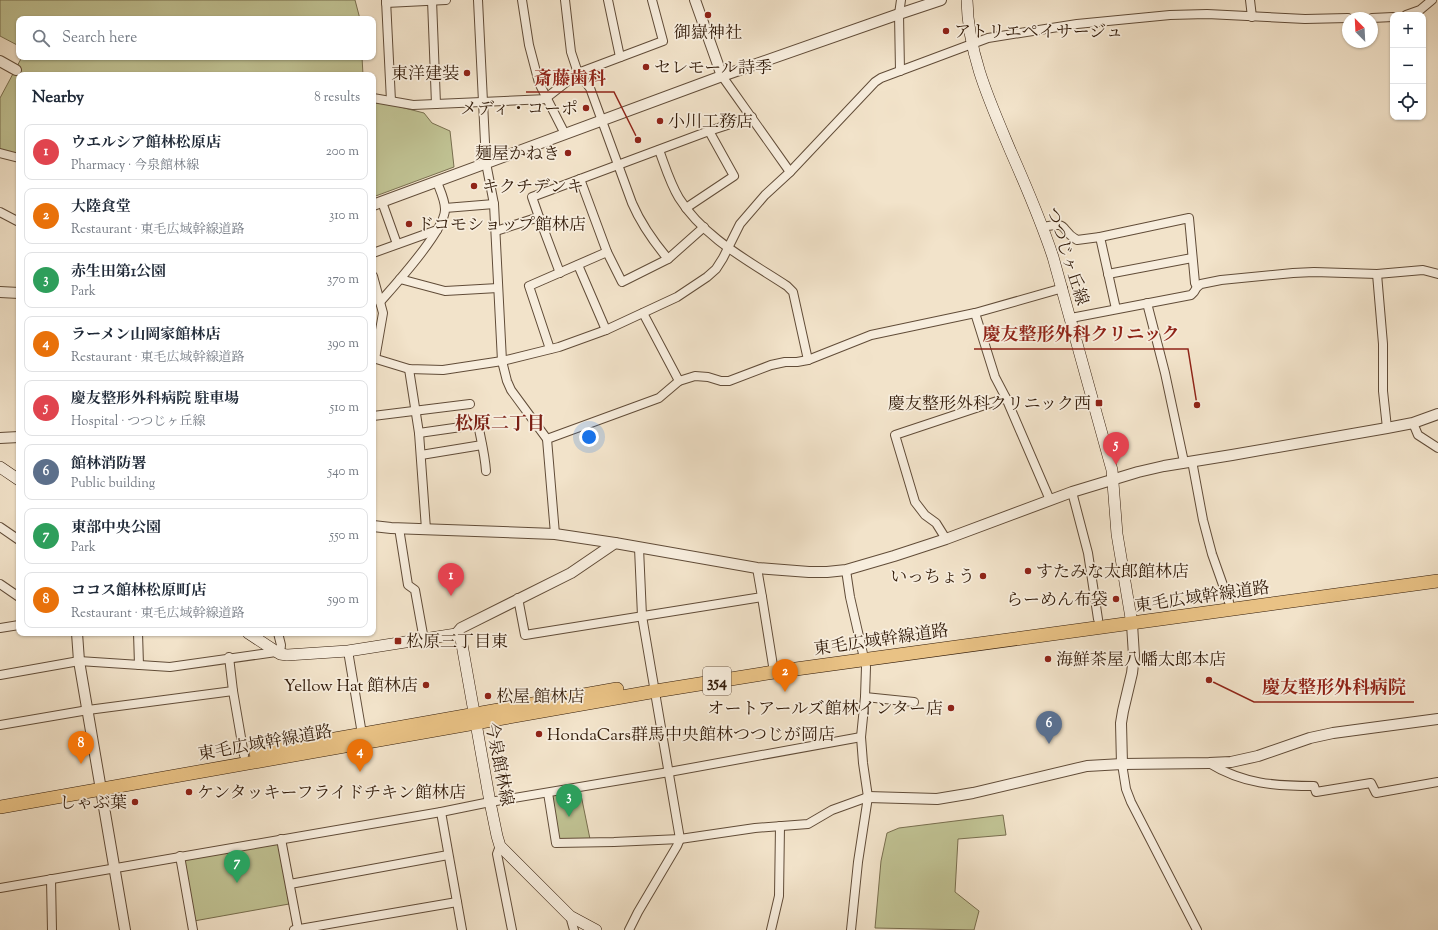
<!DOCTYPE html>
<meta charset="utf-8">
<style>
:root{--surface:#fff;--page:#f2f2f3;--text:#1f2937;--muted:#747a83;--line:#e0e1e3;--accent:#8f2418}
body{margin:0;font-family:"Sorts Mill Goudy","Noto Serif JP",serif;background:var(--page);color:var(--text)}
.controls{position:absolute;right:12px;top:12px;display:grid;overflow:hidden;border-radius:8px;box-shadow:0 1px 3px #0004}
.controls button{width:36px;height:36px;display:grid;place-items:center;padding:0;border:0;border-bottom:1px solid var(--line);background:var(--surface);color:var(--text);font:20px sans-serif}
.compass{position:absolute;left:1342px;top:12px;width:36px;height:36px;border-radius:50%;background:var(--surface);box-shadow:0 1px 3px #0004;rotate:336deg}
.you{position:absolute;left:589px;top:437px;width:14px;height:14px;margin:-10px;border:3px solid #fff;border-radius:50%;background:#1a73e8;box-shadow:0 0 0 6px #1a73e833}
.badge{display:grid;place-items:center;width:26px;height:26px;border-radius:50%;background:var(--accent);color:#fff;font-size:13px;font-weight:700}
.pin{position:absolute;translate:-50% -33px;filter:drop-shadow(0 1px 2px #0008)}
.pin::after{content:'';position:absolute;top:21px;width:14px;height:12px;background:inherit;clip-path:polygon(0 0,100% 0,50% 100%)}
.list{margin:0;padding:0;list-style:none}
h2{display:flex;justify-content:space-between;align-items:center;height:52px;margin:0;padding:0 16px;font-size:17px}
h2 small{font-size:13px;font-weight:400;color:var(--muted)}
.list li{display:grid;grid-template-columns:26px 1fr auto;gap:12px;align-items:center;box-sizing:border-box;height:56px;margin:0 8px 8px;padding:0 8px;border:1px solid var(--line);border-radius:8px}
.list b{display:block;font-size:15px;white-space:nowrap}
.list p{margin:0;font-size:13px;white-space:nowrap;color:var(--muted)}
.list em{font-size:13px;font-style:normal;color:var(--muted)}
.icon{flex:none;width:22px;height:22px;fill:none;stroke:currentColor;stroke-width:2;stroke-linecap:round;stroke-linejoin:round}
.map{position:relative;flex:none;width:1438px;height:930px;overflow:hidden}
.search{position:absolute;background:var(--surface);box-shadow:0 1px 3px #0004;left:16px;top:16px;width:360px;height:44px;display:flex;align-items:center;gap:10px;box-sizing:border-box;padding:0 14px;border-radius:8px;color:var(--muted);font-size:15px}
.panel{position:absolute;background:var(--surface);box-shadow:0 1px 3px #0004;left:16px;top:72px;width:360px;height:564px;border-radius:8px}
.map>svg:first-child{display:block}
.green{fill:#c0c293;stroke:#786e4e}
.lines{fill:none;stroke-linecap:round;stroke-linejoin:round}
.minor-casing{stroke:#614c38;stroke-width:10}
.tertiary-casing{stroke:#614c38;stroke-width:12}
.secondary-casing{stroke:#311a08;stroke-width:12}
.trunk-casing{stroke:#311a08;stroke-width:14}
.minor{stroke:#f7eddd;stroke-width:8}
.tertiary{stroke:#f7eddd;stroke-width:10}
.secondary{stroke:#f7eddd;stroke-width:11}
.trunk{stroke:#e9c285;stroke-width:13}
.poi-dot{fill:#8f2418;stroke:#f7eddd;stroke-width:1.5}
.labels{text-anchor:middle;stroke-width:3.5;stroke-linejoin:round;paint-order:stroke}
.shield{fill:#f7eddd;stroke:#6c5948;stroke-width:1}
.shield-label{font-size:16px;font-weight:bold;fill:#311a08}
.poi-label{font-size:17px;fill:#311a08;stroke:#f7eddd;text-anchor:start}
.street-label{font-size:17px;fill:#311a08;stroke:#f7eddd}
.neighbourhood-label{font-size:18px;font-weight:bold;fill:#7a1f14;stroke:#f7eddd}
.leader{fill:none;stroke:#8f2418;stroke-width:1.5}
.callout-dot{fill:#8f2418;stroke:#f7eddd;stroke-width:1.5}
.callout-label{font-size:18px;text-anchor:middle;font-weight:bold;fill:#8f2418;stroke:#f7eddd;stroke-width:3.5;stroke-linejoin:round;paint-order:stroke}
</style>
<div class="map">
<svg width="1438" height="930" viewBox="0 0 1438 930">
<rect width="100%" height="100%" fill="#f2e3ca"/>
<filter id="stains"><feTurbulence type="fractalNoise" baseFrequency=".005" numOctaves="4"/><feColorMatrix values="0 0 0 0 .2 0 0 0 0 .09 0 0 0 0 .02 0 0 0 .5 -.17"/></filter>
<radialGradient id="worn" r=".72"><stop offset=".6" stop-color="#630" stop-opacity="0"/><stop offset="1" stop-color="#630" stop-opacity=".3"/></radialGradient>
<!-- green -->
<g class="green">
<polygon points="0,0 355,0 360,19 19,19 19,46 0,36"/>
<polygon points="22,57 362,57 363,75 19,75 19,156 0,150 0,98"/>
<polygon points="373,100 424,113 432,123 450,131 454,167 373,197"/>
<polygon points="580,790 590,839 556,843 548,795"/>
<polygon points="1003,815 1006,835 958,839 955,892 979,911 974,930 875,928 881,861 887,833 899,828"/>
<polygon points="276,842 279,845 289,904 194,921 184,862 186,859"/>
</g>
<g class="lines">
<defs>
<g id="minor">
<polyline points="386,0 391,101"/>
<polyline points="432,0 436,104"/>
<polyline points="478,0 486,163 494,204 502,361 507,381 511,390 547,439 555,534"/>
<polyline points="522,0 529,45 539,83 565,134"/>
<path d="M565,0L571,52L578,73L590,88L632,203C641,224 653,241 668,259"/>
<polyline points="608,0 620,57"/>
<polyline points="1250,0 1252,17"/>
<polyline points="386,3 446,0"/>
<polyline points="1406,15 1420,10 1432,0"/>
<polyline points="1372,18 1393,17"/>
<polyline points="900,71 899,14 901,0"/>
<polyline points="722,76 790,172"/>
<polyline points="373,98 413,105 547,99"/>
<polyline points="546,98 578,73 663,41 652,0"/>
<path d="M659,150C665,166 670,183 679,198C704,238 749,261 787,286L793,292L808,360"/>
<polyline points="0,153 19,158"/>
<polyline points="580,179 607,252 622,282 668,259 704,227"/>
<polyline points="382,202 397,244"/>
<polyline points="445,208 494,204"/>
<polyline points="686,208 734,176 709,131"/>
<polyline points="0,212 19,222"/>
<polyline points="539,217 532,197 709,131 752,117"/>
<path d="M1043,227C1071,221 1058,229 1077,240L1100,237L1189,218L1195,283L1197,287"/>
<polyline points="496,231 539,217 560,273"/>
<polyline points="1100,237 1116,309"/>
<polyline points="373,253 437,230"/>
<polyline points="578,265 606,330"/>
<polyline points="1108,274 1192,258"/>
<polyline points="1377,274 1383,344 1383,391 1387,428"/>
<polyline points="373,276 383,313 375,359"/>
<polyline points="400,279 445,291 498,288"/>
<path d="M380,302C394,286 446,229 445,209C445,200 440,190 437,182"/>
<polyline points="1147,303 1165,373 1184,462"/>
<polyline points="643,313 679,381"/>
<polyline points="975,313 995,377 1006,398 1050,500"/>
<polyline points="1071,318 1191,295 1194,292 1197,287 1201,284 1221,280 1293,273 1314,272 1377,274 1423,270 1438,274"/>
<polyline points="550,349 529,286 607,252"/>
<polyline points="373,358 409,369 443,370 502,361 559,347 606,330 677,297 707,277 716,269 723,258 740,224 765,195 790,172 875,82 881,78 988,38 1077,24 1170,15 1207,14 1305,19 1348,18"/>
<polyline points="409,369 419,433 426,529"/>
<polyline points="373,416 470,404"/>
<polyline points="1413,423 1418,435 1438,448"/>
<path d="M478,424C481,440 485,455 486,471"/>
<polyline points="419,433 461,427"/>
<polyline points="547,439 659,398 679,381 695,376 708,377 721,381 729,381 771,365 785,362 797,362 808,360 871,335 975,313 1063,288"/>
<polyline points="421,455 482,445"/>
<polyline points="1192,461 1203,520 1212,554 1229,602"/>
<polyline points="1072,492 1088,553 1098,619"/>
<polyline points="0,527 19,540"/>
<polyline points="399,528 408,585 415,590 424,640"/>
<polyline points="946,539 936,523 925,515 915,502 895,435 1006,398"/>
<polyline points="846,570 850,597 866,667 865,697 861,737 863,763 868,797 858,862 851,930"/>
<polyline points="0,584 19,597"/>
<polyline points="762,597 774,672"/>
<polyline points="518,598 525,635 762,597 757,568"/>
<polyline points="0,628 19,625"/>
<polyline points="138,633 139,665"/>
<polyline points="278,633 281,645 280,654"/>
<polyline points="348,651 362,734"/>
<polyline points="229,657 233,691 244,755"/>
<polyline points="0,675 79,661 170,667 276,652"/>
<polyline points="865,697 914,702"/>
<polyline points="0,725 88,710 233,691"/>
<path d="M1209,763C1243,784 1275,786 1314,786L1316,792L1371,783L1376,793L1438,782"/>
<polyline points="1122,764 1126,789 1131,802 1197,930"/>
<polyline points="548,793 556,843 614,842 680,839 755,828 808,824 832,810 868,797"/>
<polyline points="441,812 462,930"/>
<polyline points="281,839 298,929"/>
<polyline points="500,846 497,854 512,930"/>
<polyline points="180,856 193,930"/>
<polyline points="51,879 52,930"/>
<polyline points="290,884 448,855"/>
<polyline points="0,888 441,812 490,802 669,772 861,737"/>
<polyline points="570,916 574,930"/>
<polyline points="294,930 457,902"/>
<polyline points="629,930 638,912 677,846 680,839 642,616 639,548"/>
<polyline points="771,930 779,896 780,826"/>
</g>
<g id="tertiary">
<polyline points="695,0 722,76"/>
<polyline points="0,61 16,70"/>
<polyline points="373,205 722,76 899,14 941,0"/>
<polyline points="0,292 19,293"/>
<polyline points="0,438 19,437"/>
<polyline points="373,526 391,528 555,534 615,543 757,568 809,572 827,572 846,570 894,556 946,539 1072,492 1138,472 1164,466 1232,455 1387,428 1413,423 1438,414"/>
<polyline points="77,633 79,661 125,930"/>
<polyline points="456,634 461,628 571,573 615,543"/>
<polyline points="1122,764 1121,723 1123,711 1132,673 1134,656 1132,624"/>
<polyline points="868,797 937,799 973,793 1087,766 1122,764 1209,763 1231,762 1258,756 1310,738 1333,733 1438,719"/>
</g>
<g id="secondary">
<path d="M967,0C968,55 990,102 1011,152C1026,186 1041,221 1053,257L1112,470L1117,534L1132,624"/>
<polyline points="0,467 19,480"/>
<polyline points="248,633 280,654 287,655 348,651 456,634 458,635 461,639 490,802 497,836 500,846 570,916 596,930"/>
</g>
<g id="trunk">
<polyline points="256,753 617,689"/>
<polyline points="0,807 656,691 774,672 1438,581"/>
</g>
</defs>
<!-- minor casing -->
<use href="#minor" class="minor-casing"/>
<!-- tertiary casing -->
<use href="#tertiary" class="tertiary-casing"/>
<!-- secondary casing -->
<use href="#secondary" class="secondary-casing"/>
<!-- trunk casing -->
<use href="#trunk" class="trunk-casing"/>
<!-- minor -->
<use href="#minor" class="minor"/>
<!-- tertiary -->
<use href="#tertiary" class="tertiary"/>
<!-- secondary -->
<use href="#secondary" class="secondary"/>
<!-- trunk -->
<use href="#trunk" class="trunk"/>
</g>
<!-- markers -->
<g class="poi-dot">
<circle cx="708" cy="15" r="4"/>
<circle cx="946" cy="31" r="4"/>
<circle cx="646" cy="67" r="4"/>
<circle cx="467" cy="73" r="4"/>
<circle cx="586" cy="108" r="4"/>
<circle cx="660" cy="121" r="4"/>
<circle cx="568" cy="153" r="4"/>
<circle cx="474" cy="186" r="4"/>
<circle cx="409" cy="224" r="4"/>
<rect x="1095" y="399" width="8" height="8" rx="2"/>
<circle cx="1028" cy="571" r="4"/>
<circle cx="983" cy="576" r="4"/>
<circle cx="1116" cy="599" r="4"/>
<rect x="394" y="637" width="8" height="8" rx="2"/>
<circle cx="1048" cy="659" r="4"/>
<circle cx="426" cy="685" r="4"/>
<circle cx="488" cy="696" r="4"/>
<circle cx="951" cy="708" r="4"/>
<circle cx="539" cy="734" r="4"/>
<circle cx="189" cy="792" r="4"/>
<circle cx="135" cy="802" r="4"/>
</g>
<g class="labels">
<!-- shield labels -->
<rect class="shield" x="703" y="667" width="28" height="28" rx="3"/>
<g class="shield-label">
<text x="717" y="687">354</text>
</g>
<!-- poi labels -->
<g class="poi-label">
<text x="954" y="37">アトリエペイサージュ</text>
<text x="708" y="38" text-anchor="middle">御嶽神社</text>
<text x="654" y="73">セレモール詩季</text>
<text x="459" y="79" text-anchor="end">東洋建装</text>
<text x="578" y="114" text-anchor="end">メディ・コーポ</text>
<text x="668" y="127">小川工務店</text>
<text x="560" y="159" text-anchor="end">麺屋かねき</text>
<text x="482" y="192">キクチデンキ</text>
<text x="417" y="230">ドコモショップ館林店</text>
<text x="1091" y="409" text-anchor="end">慶友整形外科クリニック西</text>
<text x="1036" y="577">すたみな太郎館林店</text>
<text x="975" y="582" text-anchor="end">いっちょう</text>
<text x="1108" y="605" text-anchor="end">らーめん布袋</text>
<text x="406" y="647">松原三丁目東</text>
<text x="1056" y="665">海鮮茶屋八幡太郎本店</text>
<text x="418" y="691" text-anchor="end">Yellow Hat 館林店</text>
<text x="496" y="702">松屋 館林店</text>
<text x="943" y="714" text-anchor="end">オートアールズ館林インター店</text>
<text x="547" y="740">HondaCars群馬中央館林つつじが岡店</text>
<text x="197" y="798">ケンタッキーフライドチキン館林店</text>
<text x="127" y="808" text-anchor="end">しゃぶ葉</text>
</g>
<!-- street labels -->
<g class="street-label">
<text transform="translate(1068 256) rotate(72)" y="6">つつじヶ丘線</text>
<text transform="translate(1202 596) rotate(-8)" y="6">東毛広域幹線道路</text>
<text transform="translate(881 639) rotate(-8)" y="6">東毛広域幹線道路</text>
<text transform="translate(265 742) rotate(-10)" y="6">東毛広域幹線道路</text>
<text transform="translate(500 764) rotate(79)" y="6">今泉館林線</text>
</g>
<!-- neighbourhood labels -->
<g class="neighbourhood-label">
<text x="500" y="429">松原二丁目</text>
</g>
</g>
<!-- callouts -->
<path class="leader" d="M638 140L614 92H526M1197 405L1188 349H974M1209 680L1254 702H1414"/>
<g class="callout-dot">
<circle cx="638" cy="140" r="4"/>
<circle cx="1197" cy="405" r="4"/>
<circle cx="1209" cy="680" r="4"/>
</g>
<g class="callout-label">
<text x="570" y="84">斎藤歯科</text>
<text x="1081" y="340">慶友整形外科クリニック</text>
<text x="1334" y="693">慶友整形外科病院</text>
</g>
<rect width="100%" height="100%" filter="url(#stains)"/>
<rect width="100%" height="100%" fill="url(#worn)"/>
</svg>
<div class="controls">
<button>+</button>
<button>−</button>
<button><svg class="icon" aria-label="locate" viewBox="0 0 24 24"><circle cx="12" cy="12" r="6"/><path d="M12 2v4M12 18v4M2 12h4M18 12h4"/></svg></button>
</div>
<svg class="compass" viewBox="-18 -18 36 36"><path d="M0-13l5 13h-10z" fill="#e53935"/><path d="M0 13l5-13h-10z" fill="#747a83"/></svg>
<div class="you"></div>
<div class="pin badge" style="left:451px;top:596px;background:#e0444e">1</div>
<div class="pin badge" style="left:785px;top:692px;background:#e8710a">2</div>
<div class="pin badge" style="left:569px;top:817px;background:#2e9e5b">3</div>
<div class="pin badge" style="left:360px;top:772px;background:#e8710a">4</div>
<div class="pin badge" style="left:1116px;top:465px;background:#e0444e">5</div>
<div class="pin badge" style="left:1049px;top:744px;background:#5c6f8a">6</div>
<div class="pin badge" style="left:237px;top:883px;background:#2e9e5b">7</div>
<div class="pin badge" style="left:81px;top:764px;background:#e8710a">8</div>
<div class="search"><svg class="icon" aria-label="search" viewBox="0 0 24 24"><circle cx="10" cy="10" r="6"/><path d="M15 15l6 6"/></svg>Search here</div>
<section class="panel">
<h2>Nearby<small>8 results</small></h2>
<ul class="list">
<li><span class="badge" style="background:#e0444e">1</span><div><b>ウエルシア館林松原店</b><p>Pharmacy · 今泉館林線</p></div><em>200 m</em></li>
<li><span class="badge" style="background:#e8710a">2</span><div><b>大陸食堂</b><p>Restaurant · 東毛広域幹線道路</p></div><em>310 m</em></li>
<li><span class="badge" style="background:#2e9e5b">3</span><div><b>赤生田第1公園</b><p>Park</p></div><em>370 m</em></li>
<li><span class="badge" style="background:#e8710a">4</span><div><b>ラーメン山岡家館林店</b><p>Restaurant · 東毛広域幹線道路</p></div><em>390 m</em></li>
<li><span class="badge" style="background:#e0444e">5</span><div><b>慶友整形外科病院 駐車場</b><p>Hospital · つつじヶ丘線</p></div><em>510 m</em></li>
<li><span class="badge" style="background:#5c6f8a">6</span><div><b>館林消防署</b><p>Public building</p></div><em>540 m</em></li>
<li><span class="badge" style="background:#2e9e5b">7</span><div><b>東部中央公園</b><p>Park</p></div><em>550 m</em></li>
<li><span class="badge" style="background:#e8710a">8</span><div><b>ココス館林松原町店</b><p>Restaurant · 東毛広域幹線道路</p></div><em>590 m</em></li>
</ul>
</section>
</div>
